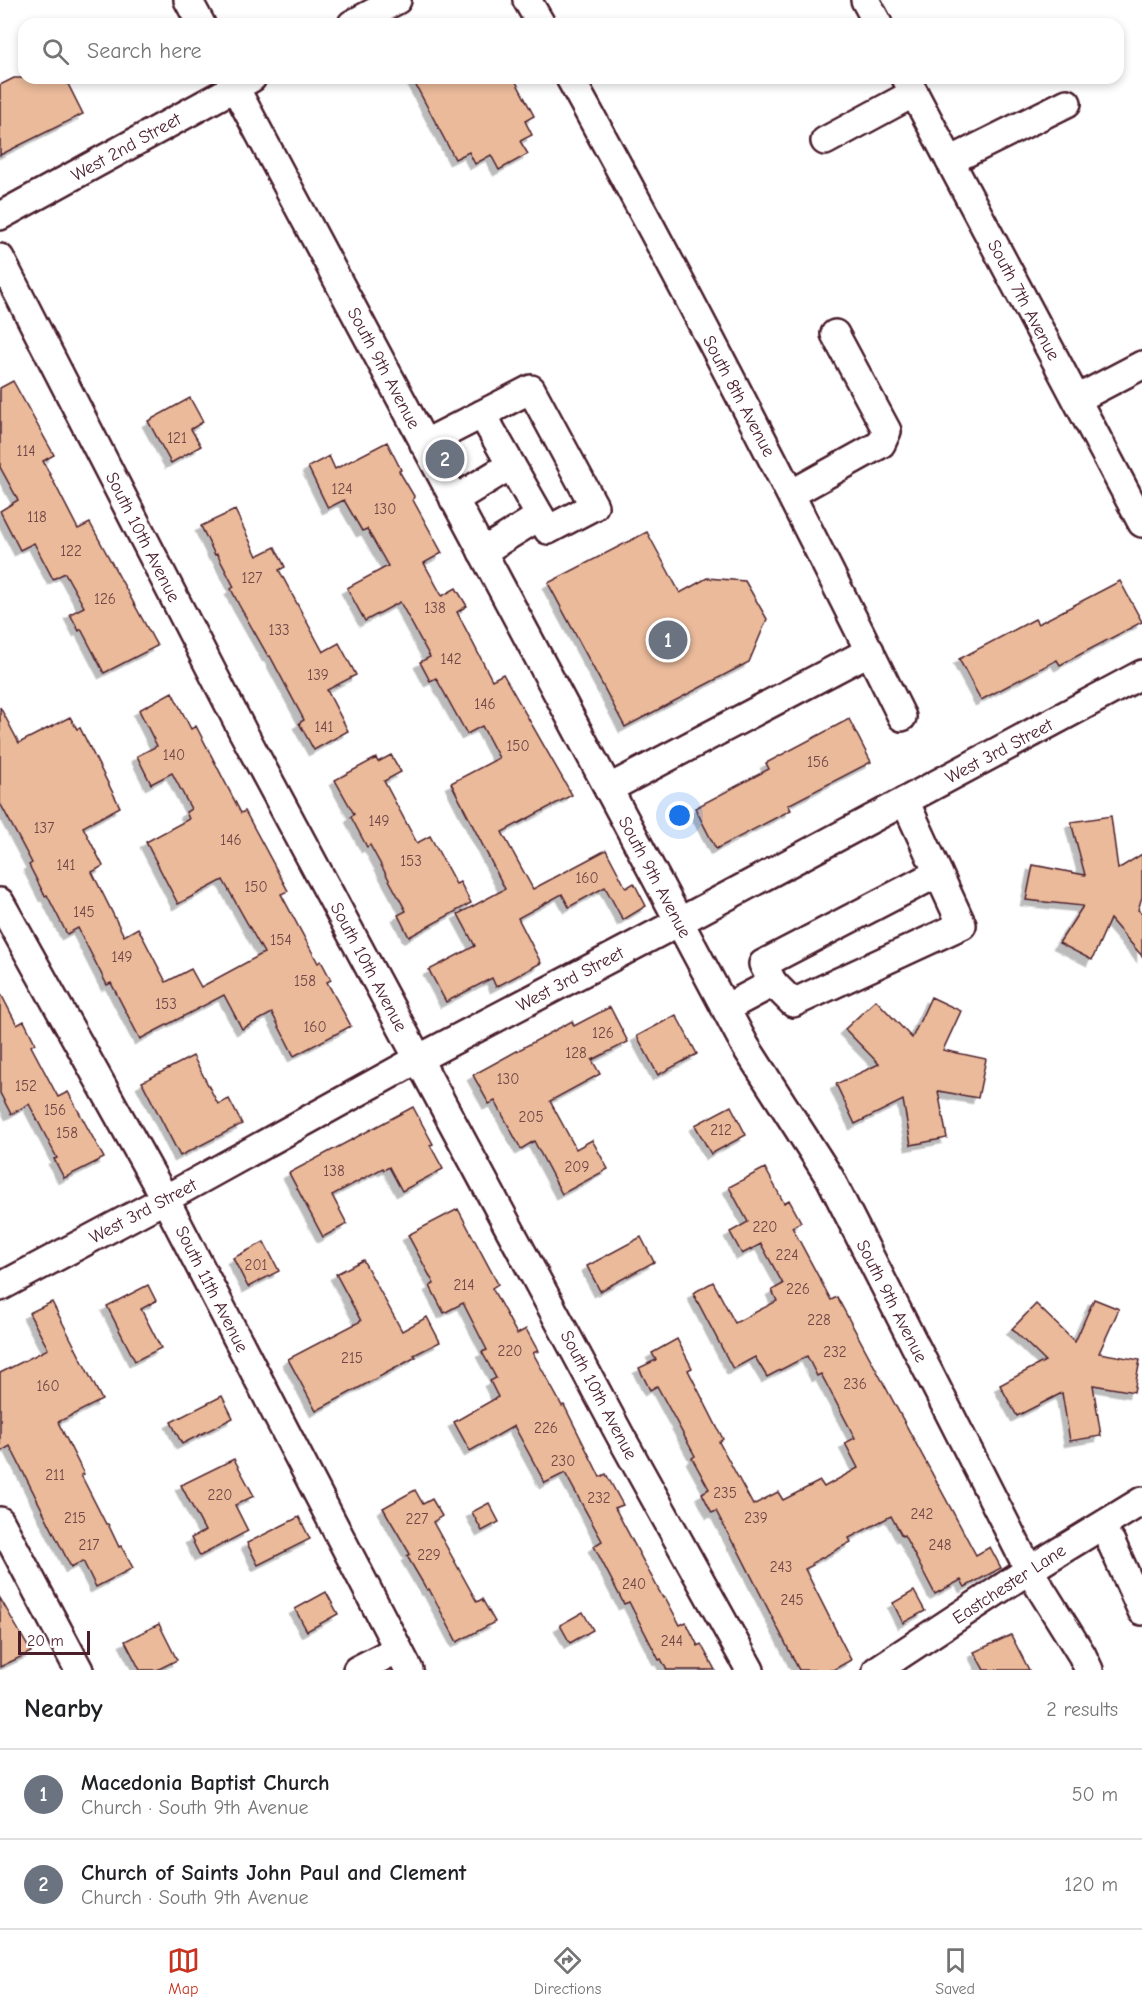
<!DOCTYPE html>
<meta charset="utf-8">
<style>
:root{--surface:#fff;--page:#f6f6f6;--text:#202124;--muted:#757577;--line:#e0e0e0;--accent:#c8321e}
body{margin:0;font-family:"Comic Neue",sans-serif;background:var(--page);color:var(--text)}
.scale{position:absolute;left:18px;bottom:15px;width:72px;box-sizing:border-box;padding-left:6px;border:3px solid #4a1f2b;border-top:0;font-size:16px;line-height:21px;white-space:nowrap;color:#4a1f2b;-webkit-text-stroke:4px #fff;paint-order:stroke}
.you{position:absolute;left:680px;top:816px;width:21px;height:21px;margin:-15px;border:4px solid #fff;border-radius:50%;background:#1a73e8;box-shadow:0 0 0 9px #1a73e833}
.badge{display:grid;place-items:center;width:39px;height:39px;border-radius:50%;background:var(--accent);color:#fff;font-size:20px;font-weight:700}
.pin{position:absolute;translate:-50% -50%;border:3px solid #fff;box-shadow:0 2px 6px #0006}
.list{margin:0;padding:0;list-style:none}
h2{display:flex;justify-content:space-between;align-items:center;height:78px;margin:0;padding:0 24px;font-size:26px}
h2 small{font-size:20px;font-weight:400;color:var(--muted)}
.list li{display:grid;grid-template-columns:39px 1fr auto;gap:18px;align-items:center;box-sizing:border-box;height:90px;padding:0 24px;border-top:2px solid var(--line)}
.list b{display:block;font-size:22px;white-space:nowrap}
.list p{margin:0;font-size:20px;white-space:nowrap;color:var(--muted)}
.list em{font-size:20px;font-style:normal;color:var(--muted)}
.icon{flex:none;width:33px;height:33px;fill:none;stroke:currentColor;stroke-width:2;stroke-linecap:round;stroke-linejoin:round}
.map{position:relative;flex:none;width:1142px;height:1670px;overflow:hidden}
.search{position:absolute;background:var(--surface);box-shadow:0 3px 9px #0003;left:18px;right:18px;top:18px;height:66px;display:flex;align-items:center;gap:15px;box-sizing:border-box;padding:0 21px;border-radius:18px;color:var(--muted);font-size:22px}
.sheet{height:258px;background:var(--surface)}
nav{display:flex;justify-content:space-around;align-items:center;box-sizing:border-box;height:84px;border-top:2px solid var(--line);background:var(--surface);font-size:16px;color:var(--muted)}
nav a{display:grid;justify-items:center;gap:3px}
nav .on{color:var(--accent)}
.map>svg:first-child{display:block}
.building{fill:#eaba9a;stroke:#4a1f2b;stroke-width:1.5;filter:url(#shadow)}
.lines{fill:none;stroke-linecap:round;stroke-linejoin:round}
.minor-casing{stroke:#4a1f2b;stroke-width:32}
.minor{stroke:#fff;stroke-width:27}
.labels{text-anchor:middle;stroke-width:5;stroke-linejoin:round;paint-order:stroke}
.number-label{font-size:15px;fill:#724647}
.street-label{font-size:18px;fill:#4a1f2b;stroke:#fff}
</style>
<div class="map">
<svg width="1142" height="1670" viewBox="0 0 1142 1670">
<defs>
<filter id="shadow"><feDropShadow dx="-5.5" dy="5.5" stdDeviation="0" flood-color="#0004"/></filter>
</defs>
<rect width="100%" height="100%" fill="#fff"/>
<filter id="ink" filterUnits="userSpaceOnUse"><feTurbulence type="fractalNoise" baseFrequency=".0167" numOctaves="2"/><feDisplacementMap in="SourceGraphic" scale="12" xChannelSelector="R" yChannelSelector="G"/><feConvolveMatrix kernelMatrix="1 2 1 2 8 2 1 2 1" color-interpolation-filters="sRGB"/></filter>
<g filter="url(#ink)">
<!-- building -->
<g class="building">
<polygon points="14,78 65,78 83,114 0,155 0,85"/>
<polygon points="412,78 514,78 534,116 525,121 532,135 520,141 528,154 499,170 491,155 475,164 469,152 455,159"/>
<polygon points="13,381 54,455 43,461 78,529 90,523 157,646 104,673 81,629 79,631 70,614 84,607 65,573 53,579 34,543 20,550 0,511 18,500 0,467 0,388"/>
<polygon points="190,398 203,422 191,429 201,446 171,463 148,421"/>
<polygon points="387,442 401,470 399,471 414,496 413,500 442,553 424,563 442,596 456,588 467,606 457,612 492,680 503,674 572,795 502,832 533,889 606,850 626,888 634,883 646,906 623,920 605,887 569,907 562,894 518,918 541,963 496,987 492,978 446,1002 429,970 475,946 458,914 505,889 451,783 499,758 482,726 467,734 436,678 430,681 420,662 430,657 400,602 365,621 347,588 388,566 367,529 362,531 344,500 328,508 308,467 329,456 335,469"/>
<polygon points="235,510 257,556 275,547 285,567 279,570 323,652 339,643 356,675 327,690 348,731 314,750 299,723 304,720 270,656 268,656 239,605 231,589 234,587 217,554 215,555 201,526"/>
<polygon points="647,532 680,593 707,578 745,581 767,619 749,662 625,727 548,583"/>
<polygon points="1120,581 1142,622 1060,665 1057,660 981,700 959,659 1035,619 1038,624"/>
<polygon points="172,692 191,729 196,726 241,813 245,811 288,891 281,894 318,963 321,961 331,980 327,982 351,1026 294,1056 272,1013 242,1029 224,995 140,1039 111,983 107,985 78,928 67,934 47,895 45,896 29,865 32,863 0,803 0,707 19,743 70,717 77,729 80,728 120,807 83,827 103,866 92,872 124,936 138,928 166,982 191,969 201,987 264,953 223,880 178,904 146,842 189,819 186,812 191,809 172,773 151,784 137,756 157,746 139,710"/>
<polygon points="849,719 871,762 788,805 791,810 716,849 695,808 769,769 766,763"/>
<polygon points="391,755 401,772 384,781 417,843 430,836 456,884 460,882 471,903 409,937 398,915 406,911 370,845 367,847 351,817 354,814 335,780 376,758 378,762"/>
<polygon points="1111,816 1118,869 1142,854 1142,897 1138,910 1142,913 1142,956 1110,919 1092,960 1059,943 1083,906 1026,900 1033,865 1085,875 1071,822"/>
<polygon points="0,992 17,1025 24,1021 35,1043 31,1046 58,1097 68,1092 104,1158 64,1178 54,1159 57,1158 29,1104 11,1114 0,1093"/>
<polygon points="931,997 961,1011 943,1050 986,1059 978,1098 938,1091 947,1138 911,1145 903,1100 855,1124 836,1084 879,1064 845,1029 876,1000 912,1038"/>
<polygon points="610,1007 628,1042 592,1060 600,1074 550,1101 576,1149 592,1140 608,1169 562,1194 534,1141 521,1149 495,1101 489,1104 473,1075 572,1021 574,1026"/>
<polygon points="676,1015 697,1054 658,1075 637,1036"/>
<polygon points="193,1056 218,1104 229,1099 242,1124 180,1156 142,1082"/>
<polygon points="731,1106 746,1135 711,1154 695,1125"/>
<polygon points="413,1107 433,1144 430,1145 443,1169 402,1191 389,1167 384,1170 383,1168 332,1195 347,1224 323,1237 289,1173"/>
<polygon points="765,1168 784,1203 789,1200 801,1222 792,1227 831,1300 837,1297 976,1555 990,1547 1001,1568 965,1587 961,1580 935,1594 904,1535 902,1536 891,1516 849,1538 851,1542 812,1563 813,1565 805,1569 851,1660 833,1670 799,1670 735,1544 734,1545 716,1511 712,1513 702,1493 709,1489 692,1458 695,1456 657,1386 650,1390 639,1368 656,1360 652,1353 677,1339 692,1368 688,1370 723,1439 719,1442 753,1505 778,1492 783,1500 820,1481 824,1487 858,1468 845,1443 855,1438 821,1374 817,1376 807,1356 767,1377 755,1357 733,1369 693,1293 713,1282 735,1323 777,1301 772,1290 783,1284 761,1244 742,1254 730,1232 748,1222 729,1187"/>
<polygon points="458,1209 498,1284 492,1288 517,1334 526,1329 538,1351 533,1353 562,1406 564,1405 600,1477 606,1474 623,1505 615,1508 663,1598 665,1597 680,1625 686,1622 698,1646 701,1644 715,1670 667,1670 661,1659 659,1660 629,1602 624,1604 594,1546 602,1541 565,1473 545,1483 514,1426 470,1451 454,1422 498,1397 490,1381 496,1378 482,1352 487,1350 463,1303 444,1313 430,1286 434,1284 408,1235"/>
<polygon points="641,1237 654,1262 600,1291 587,1266"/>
<polygon points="264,1242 279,1271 248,1287 233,1258"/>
<polygon points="363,1260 402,1331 427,1317 440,1342 414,1355 416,1357 316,1411 288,1359 361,1321 336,1274"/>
<polygon points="148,1285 156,1301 141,1309 161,1348 135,1361 107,1306"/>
<polygon points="1094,1299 1119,1309 1099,1353 1140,1360 1134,1392 1093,1385 1101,1436 1070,1441 1062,1393 1017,1416 1000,1385 1045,1361 1012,1329 1036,1304 1075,1342"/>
<polygon points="52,1302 102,1400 58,1422 84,1474 81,1475 106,1524 108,1524 119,1547 121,1546 133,1568 96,1587 83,1561 71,1567 10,1446 0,1452 0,1373 48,1349 29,1313"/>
<polygon points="222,1396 233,1418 182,1444 171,1422"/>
<polygon points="234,1459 254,1496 235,1505 248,1531 200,1556 191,1538 205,1531 181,1485"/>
<polygon points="415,1490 423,1504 432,1499 442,1516 433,1522 477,1602 482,1599 495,1622 457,1642 429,1589 427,1590 407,1556 410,1554 383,1508"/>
<polygon points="489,1503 499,1522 482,1531 472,1512"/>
<polygon points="299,1517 310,1539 258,1565 247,1543"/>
<polygon points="914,1591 925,1611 903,1623 893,1603"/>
<polygon points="326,1592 338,1614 307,1631 295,1609"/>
<polygon points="0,1598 31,1652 0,1667"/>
<polygon points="583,1612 593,1630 570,1643 560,1625"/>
<polygon points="159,1624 177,1660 157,1670 140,1670 125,1641"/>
<polygon points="1011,1635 1029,1670 984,1670 974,1652"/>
</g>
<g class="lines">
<defs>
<g id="minor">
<polyline points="188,0 201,24"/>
<polyline points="527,0 541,24"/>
<polyline points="865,0 878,24"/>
<polyline points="352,24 397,0"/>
<polyline points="230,78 746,1047 830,1178 1029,1570 1082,1655 1089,1670"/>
<path d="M570,78C686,288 796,502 902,717"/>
<polyline points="906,78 1142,523"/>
<polyline points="825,141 914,93"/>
<polyline points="950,161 1067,103"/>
<polyline points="0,216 252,78"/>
<polyline points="0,258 243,732 621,1437 750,1670"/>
<polyline points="1077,399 1142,365"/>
<polyline points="424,444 531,389 594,506 548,530 482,414"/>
<polyline points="791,494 881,444 887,431 835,334"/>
<polyline points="454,500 511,465"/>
<polyline points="482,552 540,516"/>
<polyline points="608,789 870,651"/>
<polyline points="0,902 165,1199 409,1670"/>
<polyline points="773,983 793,1003 962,925 905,801"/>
<polyline points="726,1008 773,983 763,964 938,873"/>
<polyline points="0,1287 165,1199 418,1059 679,922 1142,674"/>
<polyline points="0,1521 79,1670"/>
<polyline points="1111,1542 1142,1611"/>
<polyline points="357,1670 398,1649"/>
<polyline points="877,1670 1029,1570 1142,1501"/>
</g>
</defs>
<!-- minor casing -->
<use href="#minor" class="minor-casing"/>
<!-- minor -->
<use href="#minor" class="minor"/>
</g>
</g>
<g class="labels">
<!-- number labels -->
<g class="number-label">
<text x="177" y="443">121</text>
<text x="26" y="456">114</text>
<text x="342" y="494">124</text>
<text x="385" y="514">130</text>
<text x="37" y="522">118</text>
<text x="71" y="556">122</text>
<text x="252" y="583">127</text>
<text x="105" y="604">126</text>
<text x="435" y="613">138</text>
<text x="279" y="635">133</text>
<text x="451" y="664">142</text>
<text x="318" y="680">139</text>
<text x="485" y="709">146</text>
<text x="324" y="732">141</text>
<text x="518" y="751">150</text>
<text x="174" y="760">140</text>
<text x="818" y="767">156</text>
<text x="379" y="826">149</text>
<text x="44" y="833">137</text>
<text x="231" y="845">146</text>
<text x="411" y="866">153</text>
<text x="66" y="870">141</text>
<text x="587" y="883">160</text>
<text x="256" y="892">150</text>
<text x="84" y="917">145</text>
<text x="281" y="945">154</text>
<text x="122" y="962">149</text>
<text x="305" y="986">158</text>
<text x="166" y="1009">153</text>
<text x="315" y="1032">160</text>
<text x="603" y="1038">126</text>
<text x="576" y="1058">128</text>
<text x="508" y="1084">130</text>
<text x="26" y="1091">152</text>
<text x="55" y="1115">156</text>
<text x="531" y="1122">205</text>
<text x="721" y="1135">212</text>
<text x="67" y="1138">158</text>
<text x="577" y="1172">209</text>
<text x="334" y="1176">138</text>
<text x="765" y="1232">220</text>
<text x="787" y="1260">224</text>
<text x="256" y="1270">201</text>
<text x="464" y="1290">214</text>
<text x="798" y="1294">226</text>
<text x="819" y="1325">228</text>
<text x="510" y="1356">220</text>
<text x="835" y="1357">232</text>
<text x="352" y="1363">215</text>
<text x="855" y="1389">236</text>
<text x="48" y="1391">160</text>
<text x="546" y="1433">226</text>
<text x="563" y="1466">230</text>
<text x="55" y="1480">211</text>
<text x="725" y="1498">235</text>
<text x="220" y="1500">220</text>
<text x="599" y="1503">232</text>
<text x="922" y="1519">242</text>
<text x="75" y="1523">215</text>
<text x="756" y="1523">239</text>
<text x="417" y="1524">227</text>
<text x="89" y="1550">217</text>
<text x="940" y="1550">248</text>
<text x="429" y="1560">229</text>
<text x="781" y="1572">243</text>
<text x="634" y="1589">240</text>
<text x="792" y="1605">245</text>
<text x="672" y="1646">244</text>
</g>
<!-- street labels -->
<g class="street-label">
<text transform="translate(126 147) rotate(-29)" y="6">West 2nd Street</text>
<text transform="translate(1024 300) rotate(62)" y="6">South 7th Avenue</text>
<text transform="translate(384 368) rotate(62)" y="6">South 9th Avenue</text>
<text transform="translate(739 396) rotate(62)" y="6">South 8th Avenue</text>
<text transform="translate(143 537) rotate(63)" y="6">South 10th Avenue</text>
<text transform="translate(999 751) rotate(-28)" y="6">West 3rd Street</text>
<text transform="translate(655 877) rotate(62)" y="6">South 9th Avenue</text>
<text transform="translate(369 967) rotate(62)" y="6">South 10th Avenue</text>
<text transform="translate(570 979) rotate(-28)" y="6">West 3rd Street</text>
<text transform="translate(143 1211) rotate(-28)" y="6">West 3rd Street</text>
<text transform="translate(212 1289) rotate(63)" y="6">South 11th Avenue</text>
<text transform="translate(892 1301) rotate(63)" y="6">South 9th Avenue</text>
<text transform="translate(599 1395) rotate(62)" y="6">South 10th Avenue</text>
<text transform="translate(1009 1584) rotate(-33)" y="6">Eastchester Lane</text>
</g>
</g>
</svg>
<div class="scale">20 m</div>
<div class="you"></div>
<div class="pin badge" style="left:668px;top:640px;background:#6b7280">1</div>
<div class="pin badge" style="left:445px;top:459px;background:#6b7280">2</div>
<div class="search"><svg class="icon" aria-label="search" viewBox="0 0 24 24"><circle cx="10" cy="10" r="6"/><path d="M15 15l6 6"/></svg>Search here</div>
</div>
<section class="sheet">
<h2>Nearby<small>2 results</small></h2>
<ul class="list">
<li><span class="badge" style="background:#6b7280">1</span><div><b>Macedonia Baptist Church</b><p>Church · South 9th Avenue</p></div><em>50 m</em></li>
<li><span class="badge" style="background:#6b7280">2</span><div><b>Church of Saints John Paul and Clement</b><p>Church · South 9th Avenue</p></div><em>120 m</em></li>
</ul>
</section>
<nav>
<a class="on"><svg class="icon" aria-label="map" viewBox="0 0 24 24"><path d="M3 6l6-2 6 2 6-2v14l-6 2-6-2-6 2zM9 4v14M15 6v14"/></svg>Map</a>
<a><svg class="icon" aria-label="directions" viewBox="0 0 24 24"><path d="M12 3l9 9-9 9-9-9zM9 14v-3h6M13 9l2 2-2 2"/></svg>Directions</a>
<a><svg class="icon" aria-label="saved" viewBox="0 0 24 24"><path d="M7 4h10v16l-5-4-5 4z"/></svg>Saved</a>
</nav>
